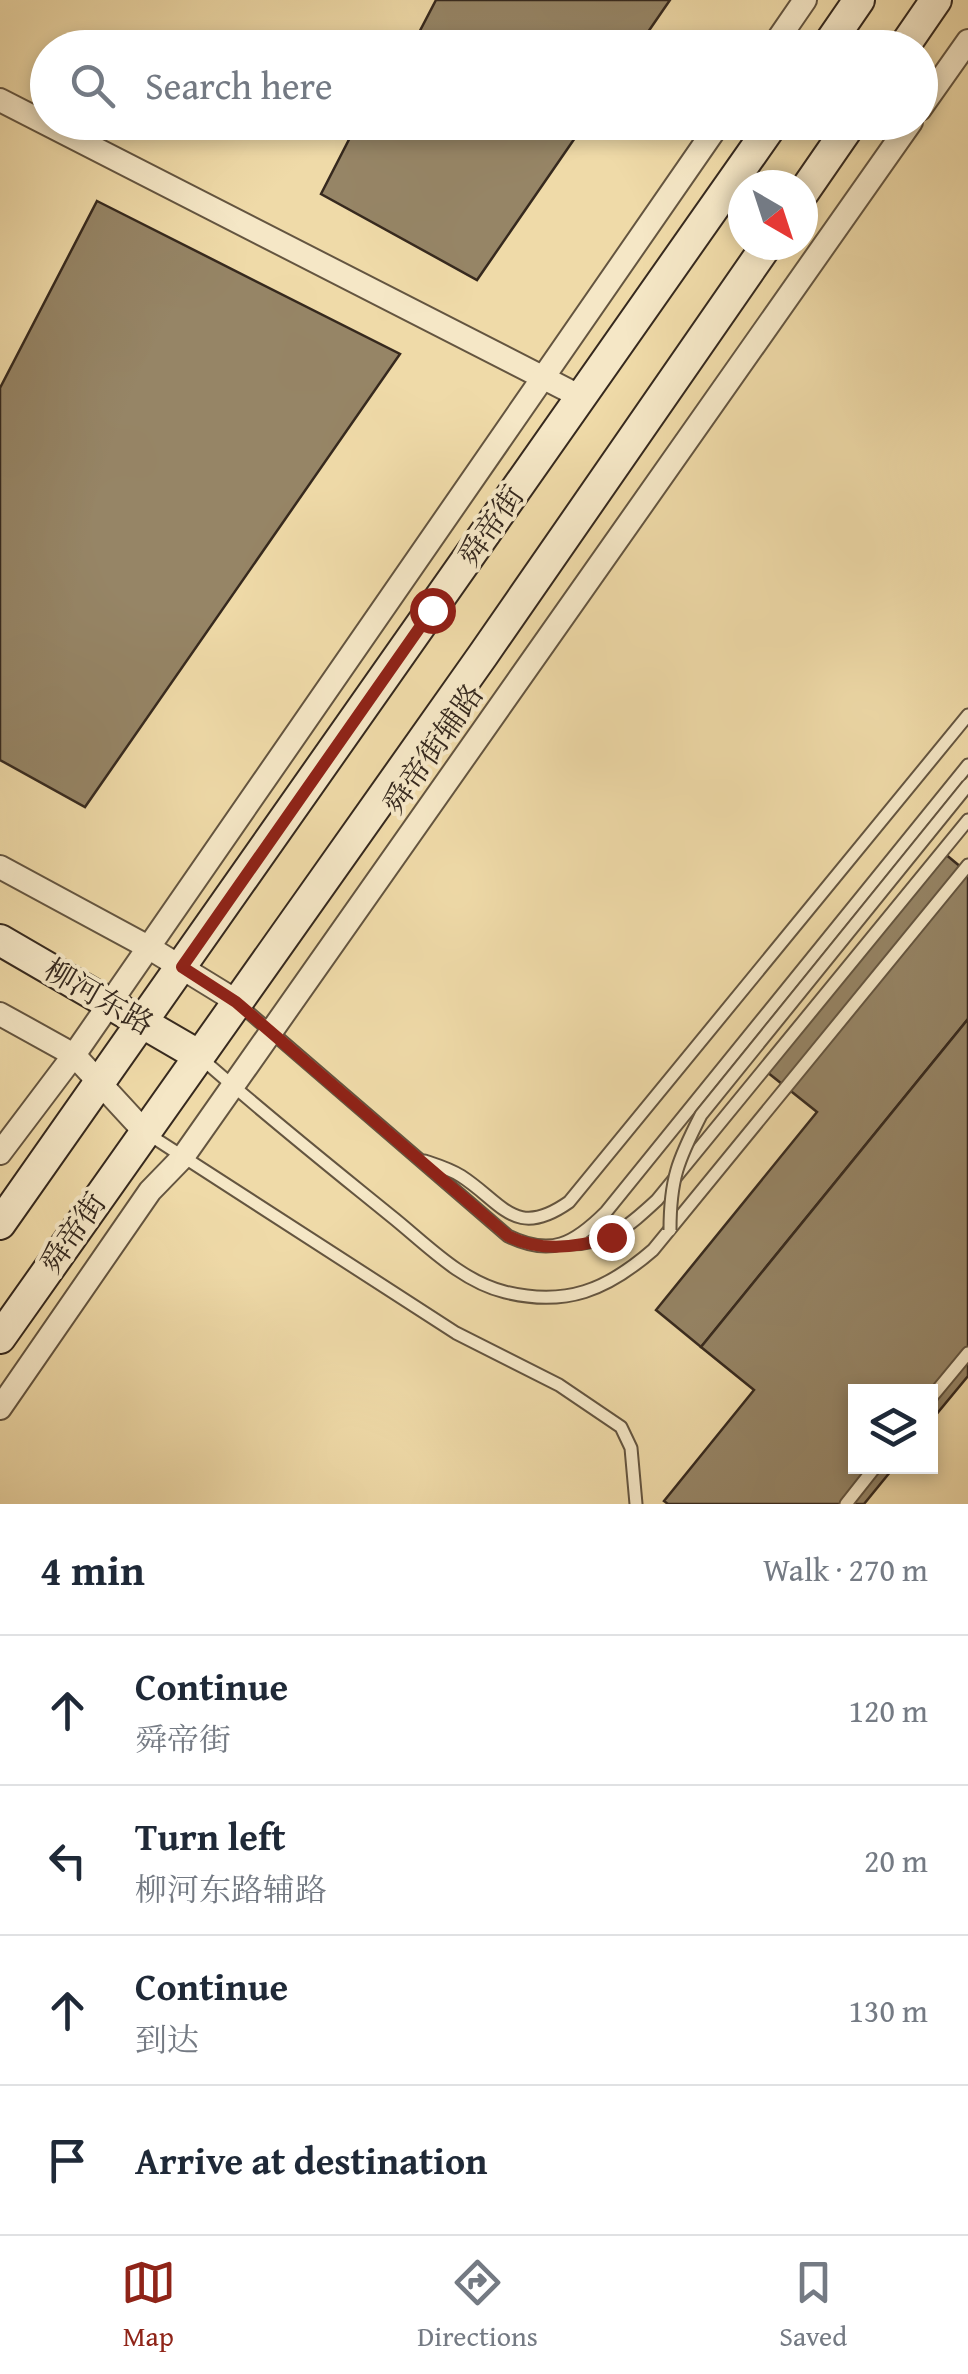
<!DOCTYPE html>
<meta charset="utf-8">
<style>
:root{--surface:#fff;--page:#f6f6f7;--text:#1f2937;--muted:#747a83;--line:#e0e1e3;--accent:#8f2418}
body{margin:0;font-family:"Gentium Book Plus","Noto Serif SC",serif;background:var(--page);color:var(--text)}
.controls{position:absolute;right:30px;bottom:30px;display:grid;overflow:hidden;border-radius:0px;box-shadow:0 5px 15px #0003}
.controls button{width:90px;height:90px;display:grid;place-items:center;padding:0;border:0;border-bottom:2px solid var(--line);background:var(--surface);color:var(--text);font:50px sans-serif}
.compass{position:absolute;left:728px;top:170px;width:90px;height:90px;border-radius:50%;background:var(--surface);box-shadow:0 5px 15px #0003;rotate:141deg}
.stop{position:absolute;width:30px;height:30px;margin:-22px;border:8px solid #8f2418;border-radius:50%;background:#fff}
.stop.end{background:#8f2418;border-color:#fff;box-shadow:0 2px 10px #0008}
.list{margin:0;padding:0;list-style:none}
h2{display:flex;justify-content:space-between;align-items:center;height:130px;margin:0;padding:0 40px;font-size:42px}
h2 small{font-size:32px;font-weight:400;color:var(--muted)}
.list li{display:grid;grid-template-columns:65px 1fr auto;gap:30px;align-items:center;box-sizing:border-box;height:150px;padding:0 40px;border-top:2px solid var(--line)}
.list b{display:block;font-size:38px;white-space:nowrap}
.list p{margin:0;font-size:32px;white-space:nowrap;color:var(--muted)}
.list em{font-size:32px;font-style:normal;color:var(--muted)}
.icon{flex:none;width:55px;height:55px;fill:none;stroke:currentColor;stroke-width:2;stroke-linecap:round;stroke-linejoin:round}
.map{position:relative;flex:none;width:968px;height:1504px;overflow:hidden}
.search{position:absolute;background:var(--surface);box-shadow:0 5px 15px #0003;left:30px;right:30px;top:30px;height:110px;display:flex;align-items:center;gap:25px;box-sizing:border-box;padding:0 35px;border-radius:55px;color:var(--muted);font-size:38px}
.sheet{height:730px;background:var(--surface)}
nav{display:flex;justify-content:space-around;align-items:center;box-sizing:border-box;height:140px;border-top:2px solid var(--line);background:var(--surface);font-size:28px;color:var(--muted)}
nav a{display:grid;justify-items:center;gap:5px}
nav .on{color:var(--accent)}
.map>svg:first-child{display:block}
.building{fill:#968566;stroke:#36291e;stroke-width:2.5}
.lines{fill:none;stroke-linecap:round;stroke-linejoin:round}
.lane-casing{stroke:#645540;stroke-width:15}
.street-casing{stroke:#645540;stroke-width:26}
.secondary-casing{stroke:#36291e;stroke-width:34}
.lane{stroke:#f5e7c6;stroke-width:11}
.street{stroke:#f5e7c6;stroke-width:22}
.secondary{stroke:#f5e7c6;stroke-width:30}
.lane-bridge-casing{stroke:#645540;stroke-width:15;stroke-linecap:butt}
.lane-bridge{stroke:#f5e7c6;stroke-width:11}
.route{stroke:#8f2418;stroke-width:12}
.labels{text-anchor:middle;stroke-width:8;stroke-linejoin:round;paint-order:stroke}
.street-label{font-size:30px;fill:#36291e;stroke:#f5e7c6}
</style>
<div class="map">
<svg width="968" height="1504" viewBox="0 0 968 1504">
<rect width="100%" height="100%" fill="#efdaa8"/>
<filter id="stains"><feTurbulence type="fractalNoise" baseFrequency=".002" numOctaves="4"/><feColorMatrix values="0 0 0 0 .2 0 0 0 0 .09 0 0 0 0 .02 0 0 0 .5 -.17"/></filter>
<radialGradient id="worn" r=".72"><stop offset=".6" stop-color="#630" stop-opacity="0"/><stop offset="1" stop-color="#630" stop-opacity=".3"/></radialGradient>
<!-- building -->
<g class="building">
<polygon points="436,0 670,0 637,48 396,48 401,38 413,44"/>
<polygon points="358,122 586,122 477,280 321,194"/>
<polygon points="97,201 400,354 85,807 0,760 0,388"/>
<polygon points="944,853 968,873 968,1019 701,1347 656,1310 817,1112 767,1072"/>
<polygon points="968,1019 968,1376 930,1422 930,1392 856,1392 856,1466 895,1466 864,1504 668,1504 664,1501 754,1390 701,1347"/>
</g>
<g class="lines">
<defs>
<g id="lane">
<path d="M240,1005L508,1236C551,1257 574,1244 606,1212L968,765"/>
<path d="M201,1058C263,1113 327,1164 391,1216C425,1243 460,1281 505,1292C566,1307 607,1290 653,1250L968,865"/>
<polyline points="148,1134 456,1333 559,1385 621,1427 631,1448 636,1504"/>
<path d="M425,1161C437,1165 450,1169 461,1176C503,1203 515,1240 569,1202L968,715"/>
<path d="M566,1244C608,1245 628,1227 657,1200L968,820"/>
<polyline points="930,1399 968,1353"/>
<polyline points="846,1504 876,1466"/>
</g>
<g id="street">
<polyline points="772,48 805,0"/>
<polyline points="0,100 581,397"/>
<polyline points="920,109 968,41"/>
<polyline points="0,867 148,947 236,1001"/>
<polyline points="0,1014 74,1055 144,1131"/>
<polyline points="0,1153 74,1055 720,122"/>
<polyline points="0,1408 150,1191 183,1157 911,122"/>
</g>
<g id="secondary">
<polyline points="826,48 859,0"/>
<polyline points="903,48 936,0"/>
<polyline points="803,193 852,122"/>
<polyline points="0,940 198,1055"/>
<polyline points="0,1224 774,122"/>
<polyline points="0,1338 483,655 767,245"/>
</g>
</defs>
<!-- lane casing -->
<use href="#lane" class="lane-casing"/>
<!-- street casing -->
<use href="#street" class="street-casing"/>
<!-- secondary casing -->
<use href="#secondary" class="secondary-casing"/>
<!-- lane -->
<use href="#lane" class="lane"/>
<!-- street -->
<use href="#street" class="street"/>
<!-- secondary -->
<use href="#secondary" class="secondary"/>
<defs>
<path id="lane-bridge" d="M670,1230C670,1179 678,1160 701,1115L968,785"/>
</defs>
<!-- lane-bridge casing -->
<use href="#lane-bridge" class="lane-bridge-casing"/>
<!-- lane-bridge -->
<use href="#lane-bridge" class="lane-bridge"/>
</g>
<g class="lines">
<!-- route -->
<path class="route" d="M432,610L182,967L236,1002L508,1236C540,1252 577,1248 611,1237"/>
</g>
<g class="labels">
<!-- street labels -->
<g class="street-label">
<text transform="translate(491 526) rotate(-55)" y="10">舜帝街</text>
<text transform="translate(433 749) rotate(-55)" y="10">舜帝街辅路</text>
<text transform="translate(99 997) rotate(30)" y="10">柳河东路</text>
<text transform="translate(73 1233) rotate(-55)" y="10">舜帝街</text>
</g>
</g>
<rect width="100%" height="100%" filter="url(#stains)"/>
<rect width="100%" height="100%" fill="url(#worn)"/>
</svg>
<div class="controls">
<button><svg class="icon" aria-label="layers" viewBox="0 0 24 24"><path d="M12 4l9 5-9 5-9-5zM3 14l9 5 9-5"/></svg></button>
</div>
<svg class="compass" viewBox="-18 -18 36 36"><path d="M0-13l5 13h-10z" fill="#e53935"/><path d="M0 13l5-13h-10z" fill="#747a83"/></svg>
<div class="stop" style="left:432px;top:610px"></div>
<div class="stop end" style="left:611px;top:1237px"></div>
<div class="search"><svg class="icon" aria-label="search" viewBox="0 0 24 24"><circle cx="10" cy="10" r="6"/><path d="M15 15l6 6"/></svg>Search here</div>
</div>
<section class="sheet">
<h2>4 min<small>Walk · 270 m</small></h2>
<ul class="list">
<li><svg class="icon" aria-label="ahead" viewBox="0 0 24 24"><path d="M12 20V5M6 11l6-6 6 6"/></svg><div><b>Continue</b><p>舜帝街</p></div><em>120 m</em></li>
<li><svg class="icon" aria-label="left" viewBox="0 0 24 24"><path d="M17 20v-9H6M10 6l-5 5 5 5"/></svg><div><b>Turn left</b><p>柳河东路辅路</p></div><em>20 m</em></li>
<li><svg class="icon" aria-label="ahead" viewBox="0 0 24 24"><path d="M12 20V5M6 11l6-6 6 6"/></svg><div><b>Continue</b><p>到达</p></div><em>130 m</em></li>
<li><svg class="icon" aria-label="arrive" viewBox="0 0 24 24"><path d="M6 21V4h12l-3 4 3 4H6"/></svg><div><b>Arrive at destination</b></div></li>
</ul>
</section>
<nav>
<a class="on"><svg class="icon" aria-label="map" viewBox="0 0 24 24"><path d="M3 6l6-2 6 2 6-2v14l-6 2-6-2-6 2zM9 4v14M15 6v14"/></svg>Map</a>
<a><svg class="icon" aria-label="directions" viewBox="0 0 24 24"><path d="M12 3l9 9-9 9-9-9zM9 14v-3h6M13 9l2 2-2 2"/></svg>Directions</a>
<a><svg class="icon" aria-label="saved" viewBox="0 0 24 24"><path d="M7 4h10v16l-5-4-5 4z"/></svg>Saved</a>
</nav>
